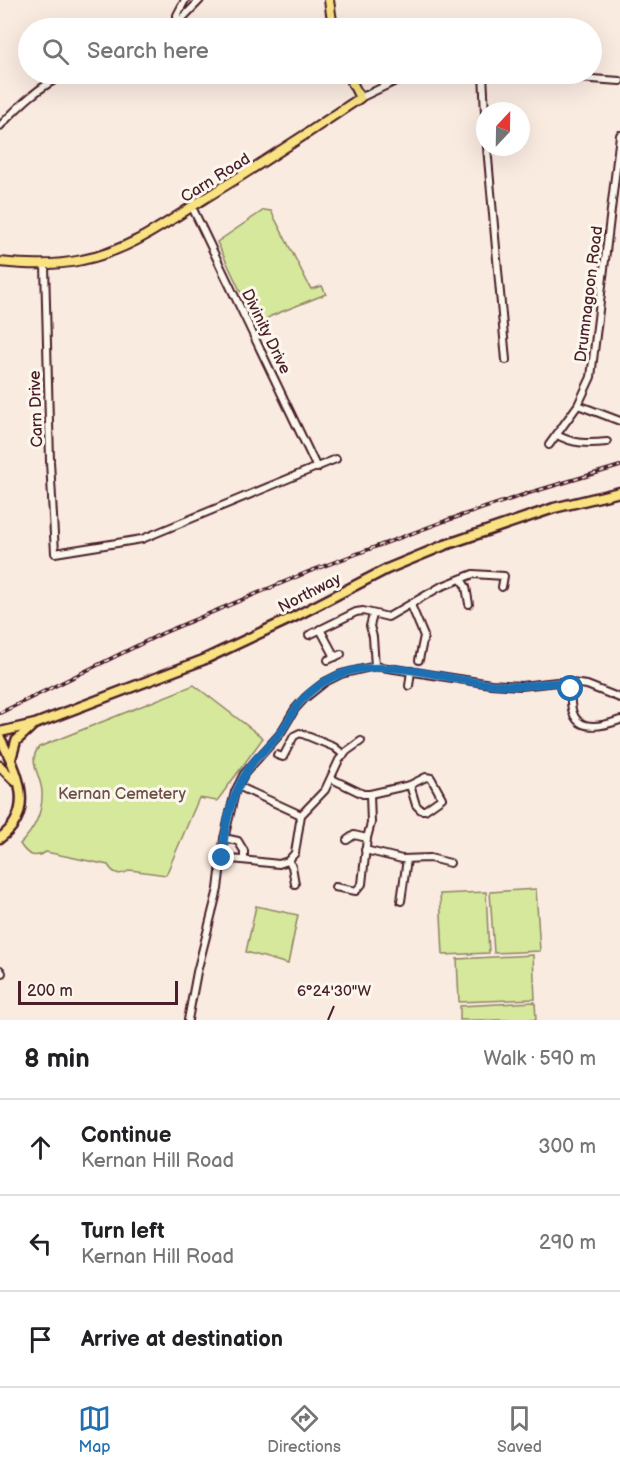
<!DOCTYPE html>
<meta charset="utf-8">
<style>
:root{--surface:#fff;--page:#f6f6f6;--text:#202124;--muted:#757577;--line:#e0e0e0;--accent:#1f6fb2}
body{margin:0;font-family:"Balsamiq Sans",sans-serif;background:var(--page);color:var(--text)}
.compass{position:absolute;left:476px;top:102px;width:54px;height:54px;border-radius:50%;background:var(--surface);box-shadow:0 6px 24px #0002;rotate:22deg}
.scale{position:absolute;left:18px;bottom:15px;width:160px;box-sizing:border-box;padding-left:6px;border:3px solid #4a1f2b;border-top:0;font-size:16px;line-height:21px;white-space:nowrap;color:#4a1f2b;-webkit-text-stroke:4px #fbf7ec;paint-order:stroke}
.stop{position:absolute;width:18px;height:18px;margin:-14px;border:4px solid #1f6fb2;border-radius:50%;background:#fff}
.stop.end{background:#1f6fb2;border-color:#fff;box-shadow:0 2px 6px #0008}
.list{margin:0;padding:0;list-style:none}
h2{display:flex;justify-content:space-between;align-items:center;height:78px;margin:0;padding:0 24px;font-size:26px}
h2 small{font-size:20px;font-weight:400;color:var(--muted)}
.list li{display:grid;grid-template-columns:39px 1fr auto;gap:18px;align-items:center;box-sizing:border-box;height:96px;padding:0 24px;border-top:2px solid var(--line)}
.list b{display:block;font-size:22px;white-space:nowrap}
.list p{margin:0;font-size:20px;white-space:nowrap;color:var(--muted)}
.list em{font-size:20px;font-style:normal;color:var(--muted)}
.icon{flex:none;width:33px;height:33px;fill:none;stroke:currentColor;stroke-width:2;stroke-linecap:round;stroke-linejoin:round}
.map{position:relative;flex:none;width:620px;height:1020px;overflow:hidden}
.search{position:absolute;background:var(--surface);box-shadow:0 6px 24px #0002;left:18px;right:18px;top:18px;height:66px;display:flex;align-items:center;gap:15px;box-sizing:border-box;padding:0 21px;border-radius:33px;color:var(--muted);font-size:22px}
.sheet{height:366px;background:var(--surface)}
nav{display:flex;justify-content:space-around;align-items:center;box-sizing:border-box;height:84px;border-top:2px solid var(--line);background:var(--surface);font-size:16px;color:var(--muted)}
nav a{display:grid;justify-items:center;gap:3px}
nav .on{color:var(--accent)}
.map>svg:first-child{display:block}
.green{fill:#d5e89c;stroke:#908464;stroke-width:1.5}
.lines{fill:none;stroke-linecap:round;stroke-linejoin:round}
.minor-casing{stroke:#4a1f2b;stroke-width:10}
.major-casing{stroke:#4a1f2b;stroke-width:12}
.highway-casing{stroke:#4a1f2b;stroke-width:13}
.minor{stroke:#fbf7ec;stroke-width:6}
.major{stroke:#f8e281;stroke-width:8}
.highway{stroke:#f8e281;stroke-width:8}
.rail-casing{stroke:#4a1f2b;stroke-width:4}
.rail{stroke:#fbf7ec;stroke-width:1.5;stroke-dasharray:4.5;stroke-linecap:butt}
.route{stroke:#1f6fb2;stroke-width:8}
.ticks{fill:none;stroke:#4a1f2b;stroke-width:2}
.labels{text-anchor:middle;stroke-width:6;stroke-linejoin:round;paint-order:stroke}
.street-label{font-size:16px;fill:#4a1f2b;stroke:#fbf7ec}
.park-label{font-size:16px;fill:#6d5147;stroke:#fbf7ec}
.ticks-label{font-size:15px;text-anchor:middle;fill:#4a1f2b;stroke:#fbf7ec;stroke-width:6;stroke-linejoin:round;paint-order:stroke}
</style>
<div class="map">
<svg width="620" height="1020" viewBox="0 0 620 1020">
<rect width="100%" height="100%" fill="#faebe1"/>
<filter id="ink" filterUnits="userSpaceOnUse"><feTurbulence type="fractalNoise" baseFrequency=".0167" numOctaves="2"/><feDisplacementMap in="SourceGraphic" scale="12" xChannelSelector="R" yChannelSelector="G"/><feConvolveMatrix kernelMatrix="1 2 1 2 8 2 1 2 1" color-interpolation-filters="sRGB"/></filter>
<g filter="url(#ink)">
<!-- green -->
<g class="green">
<polygon points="264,210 271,211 311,289 322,286 326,294 271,316 259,324 255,322 217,242"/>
<path d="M194,685L263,738L217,801L199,798L166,875L130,870C121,876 114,875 108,865L46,852C34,859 27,855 20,844C34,830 43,812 42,792C41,775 27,761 39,747Z"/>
<polygon points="536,889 540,951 494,953 490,892"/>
<polygon points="486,892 489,953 443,955 440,894"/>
<polygon points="256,906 298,915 288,964 246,952"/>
<polygon points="533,955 535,999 459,1002 457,959"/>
<polygon points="535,1002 536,1020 460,1020 460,1006"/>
</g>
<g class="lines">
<defs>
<g id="minor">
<polyline points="177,25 177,15 185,0"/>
<polyline points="173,28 200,0"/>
<polyline points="483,74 485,113"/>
<polyline points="521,74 620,81"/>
<polyline points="360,98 400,79 432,74"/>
<path d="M0,126C20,105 40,85 67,74"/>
<polyline points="487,147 506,360"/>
<polyline points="192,207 317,468"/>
<polyline points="45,265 50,461 55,553 142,539 336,459"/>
<polyline points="578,405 620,421"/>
<path d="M557,435C573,444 588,444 607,442"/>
<polyline points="549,445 578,405 591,377 620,135"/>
<polyline points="461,579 466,587 469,604"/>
<polyline points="411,605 424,636 419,660"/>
<polyline points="373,615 370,626 373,637 375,666"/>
<polyline points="320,629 335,657"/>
<polyline points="309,635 356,612 363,611 388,617 440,587 473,574 504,576 502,587"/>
<polyline points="328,660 341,654"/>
<path d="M572,683C566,724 582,734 620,720"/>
<polyline points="409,686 411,671"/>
<polyline points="277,755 283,757 294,736 300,733 334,747 344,755"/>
<polyline points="332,779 363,794 370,794 371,823 367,838 362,884 356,891 335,887"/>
<polyline points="238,786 301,815"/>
<polyline points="370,794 410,785 426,777 431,778 442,798 425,810 421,810 416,805 410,785"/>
<polyline points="224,838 238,841 244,851 244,860"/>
<polyline points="347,840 354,835 367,838"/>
<polyline points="365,850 402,859 430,858 450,863"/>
<polyline points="222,858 279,864 288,861 295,853 301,815 325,790 339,760 347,751 361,741"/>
<polyline points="288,861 292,866 295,884"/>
<polyline points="401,901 407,859"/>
<polyline points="0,970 2,973"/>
<polyline points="188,1020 197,972 218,889 224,839 235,792 244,774 280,734 295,709 305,698 325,682 341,674 375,666 491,684 521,686 557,682 572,683 587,685 620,698"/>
</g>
<g id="major">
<polyline points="329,0 333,28"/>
<path d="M0,262C27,265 55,266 82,260C129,251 167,222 207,197C259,165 310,132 360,98L348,74"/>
</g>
<g id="highway">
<polyline points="0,732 35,724 203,660 296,616 387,569 445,545 554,508 620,492"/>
<path d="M0,738C17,771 37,811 0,838"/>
<polyline points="11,759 16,741 32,726"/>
<polyline points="0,766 15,781"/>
</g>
</defs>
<!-- minor casing -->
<use href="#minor" class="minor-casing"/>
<!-- major casing -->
<use href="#major" class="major-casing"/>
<!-- highway casing -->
<use href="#highway" class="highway-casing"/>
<!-- minor -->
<use href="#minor" class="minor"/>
<!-- major -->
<use href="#major" class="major"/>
<!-- highway -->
<use href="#highway" class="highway"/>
<defs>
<polyline id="rail" points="0,713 163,633 308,572 445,521 529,493 620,466"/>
</defs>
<!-- rail casing -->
<use href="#rail" class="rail-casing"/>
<!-- rail -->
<use href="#rail" class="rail"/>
</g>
</g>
<g class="lines" filter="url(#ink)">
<!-- route -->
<path class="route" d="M222,858C225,822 232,788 255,760C263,751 273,743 280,733C289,722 293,709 303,699C356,644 425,677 490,684C500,685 511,686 522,686C539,685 555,681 572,683L571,689"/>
</g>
<!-- ticks -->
<path class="ticks" d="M328,1020L334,1006"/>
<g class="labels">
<!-- street labels -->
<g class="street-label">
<text transform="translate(215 177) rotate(-32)" y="6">Carn Road</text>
<text transform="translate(588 294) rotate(-83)" y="6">Drumnagoon Road</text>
<text transform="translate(267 331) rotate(64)" y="6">Divinity Drive</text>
<text transform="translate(35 409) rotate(-92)" y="6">Carn Drive</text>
<text transform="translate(309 592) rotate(-27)" y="6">Northway</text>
</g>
<!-- park labels -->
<g class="park-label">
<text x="122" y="799">Kernan Cemetery</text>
</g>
</g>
<g class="ticks-label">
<text x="334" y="996">6°24'30"W</text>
</g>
</svg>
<svg class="compass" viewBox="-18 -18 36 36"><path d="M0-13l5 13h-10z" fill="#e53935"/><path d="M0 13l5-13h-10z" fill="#757577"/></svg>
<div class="scale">200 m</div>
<div class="stop" style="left:571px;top:689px"></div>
<div class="stop end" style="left:222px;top:858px"></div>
<div class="search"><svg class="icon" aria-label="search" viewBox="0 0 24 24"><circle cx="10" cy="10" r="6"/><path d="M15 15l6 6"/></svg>Search here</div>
</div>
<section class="sheet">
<h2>8 min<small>Walk · 590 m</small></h2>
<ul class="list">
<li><svg class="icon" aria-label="ahead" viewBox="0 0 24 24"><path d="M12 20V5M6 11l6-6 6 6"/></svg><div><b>Continue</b><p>Kernan Hill Road</p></div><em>300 m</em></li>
<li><svg class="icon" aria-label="left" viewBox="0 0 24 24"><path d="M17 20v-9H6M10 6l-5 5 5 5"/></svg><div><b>Turn left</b><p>Kernan Hill Road</p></div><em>290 m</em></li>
<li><svg class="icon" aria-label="arrive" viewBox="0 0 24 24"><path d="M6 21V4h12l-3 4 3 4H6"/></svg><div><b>Arrive at destination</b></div></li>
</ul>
</section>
<nav>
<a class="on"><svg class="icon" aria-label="map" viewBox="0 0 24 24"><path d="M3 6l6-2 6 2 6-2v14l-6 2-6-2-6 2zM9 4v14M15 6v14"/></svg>Map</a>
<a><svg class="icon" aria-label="directions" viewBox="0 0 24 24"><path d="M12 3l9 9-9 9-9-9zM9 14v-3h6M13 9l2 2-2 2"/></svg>Directions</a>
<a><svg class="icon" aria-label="saved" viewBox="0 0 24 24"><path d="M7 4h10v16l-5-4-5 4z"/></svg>Saved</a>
</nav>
